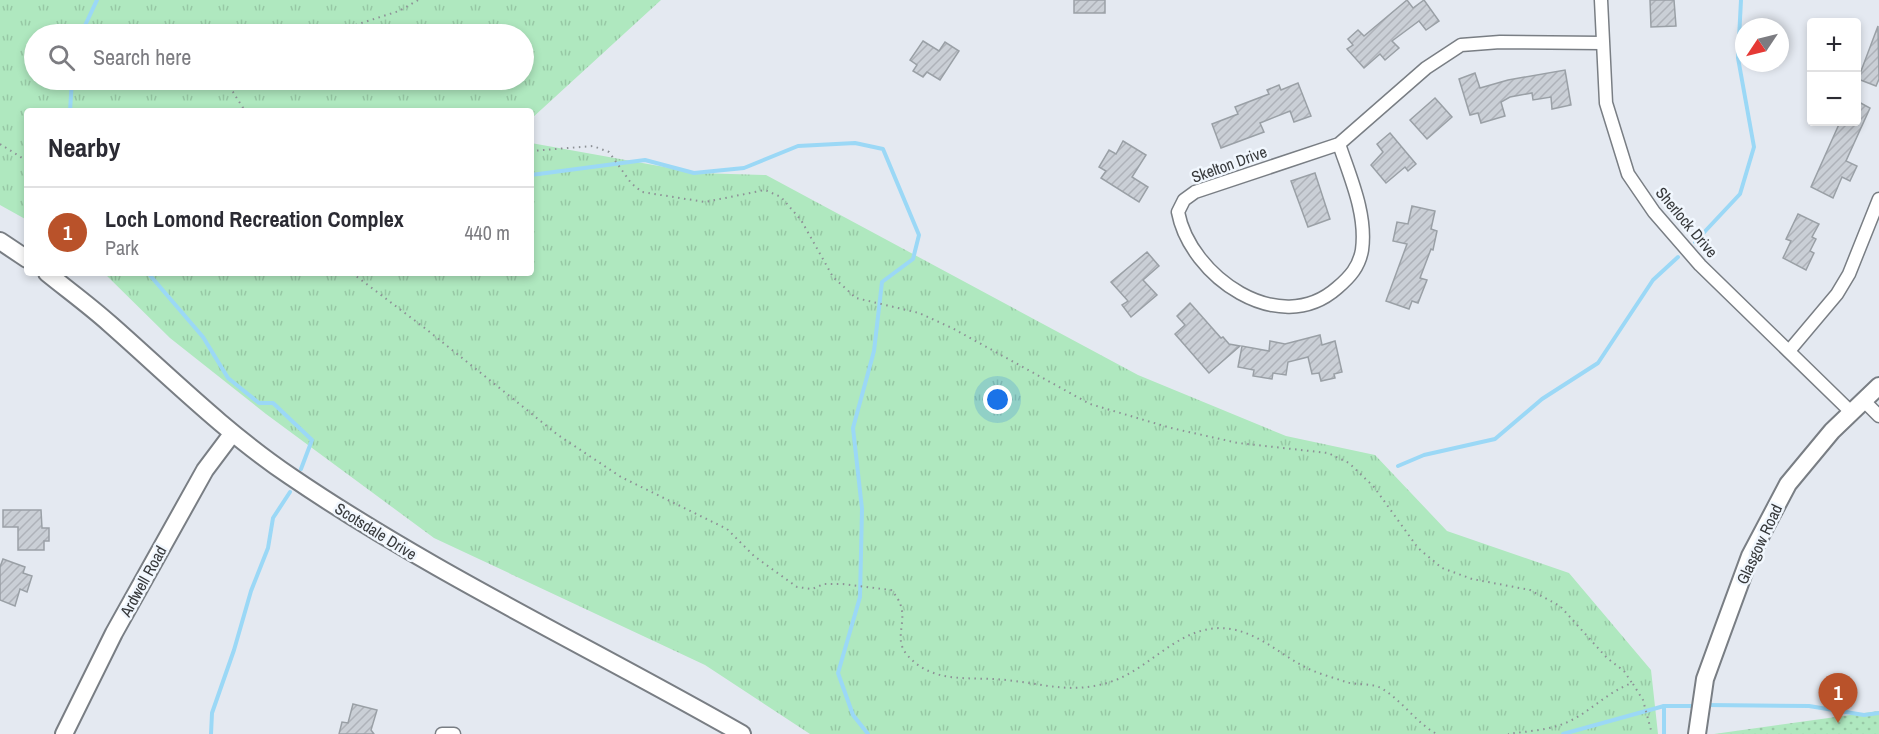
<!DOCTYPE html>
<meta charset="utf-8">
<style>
:root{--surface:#fff;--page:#f2f2f3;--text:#2b2b33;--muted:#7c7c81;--line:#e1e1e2;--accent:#b9522a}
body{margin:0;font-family:"Archivo Narrow",sans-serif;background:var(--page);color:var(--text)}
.controls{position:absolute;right:18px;top:18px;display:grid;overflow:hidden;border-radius:6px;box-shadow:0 3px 9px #0003}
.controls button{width:54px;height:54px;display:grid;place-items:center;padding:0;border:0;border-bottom:2px solid var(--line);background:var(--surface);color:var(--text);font:30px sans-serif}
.compass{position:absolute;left:1735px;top:18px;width:54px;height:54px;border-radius:50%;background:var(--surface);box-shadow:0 3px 9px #0003;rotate:235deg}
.you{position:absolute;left:998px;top:400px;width:21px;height:21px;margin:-15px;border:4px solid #fff;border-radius:50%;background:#1a73e8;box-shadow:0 0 0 9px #1a73e833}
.badge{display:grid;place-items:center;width:39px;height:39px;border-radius:50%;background:var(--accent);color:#fff;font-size:20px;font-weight:700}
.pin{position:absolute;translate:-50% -50px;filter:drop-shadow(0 2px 3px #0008)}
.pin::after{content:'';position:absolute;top:32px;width:21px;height:18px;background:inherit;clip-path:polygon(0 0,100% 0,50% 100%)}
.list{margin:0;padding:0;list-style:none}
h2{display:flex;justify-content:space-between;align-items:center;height:78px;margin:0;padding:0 24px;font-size:26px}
h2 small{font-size:20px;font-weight:400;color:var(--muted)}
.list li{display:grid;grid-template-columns:39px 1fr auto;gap:18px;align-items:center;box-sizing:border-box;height:90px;padding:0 24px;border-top:2px solid var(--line)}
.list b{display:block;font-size:22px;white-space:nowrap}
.list p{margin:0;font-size:20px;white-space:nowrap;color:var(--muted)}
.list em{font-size:20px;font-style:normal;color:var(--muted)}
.icon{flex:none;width:33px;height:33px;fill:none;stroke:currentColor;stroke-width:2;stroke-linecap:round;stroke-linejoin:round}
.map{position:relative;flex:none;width:1879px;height:734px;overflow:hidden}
.search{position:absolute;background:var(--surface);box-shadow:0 3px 9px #0003;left:24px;top:24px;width:510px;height:66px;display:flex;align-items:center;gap:15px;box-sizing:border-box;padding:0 21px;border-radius:33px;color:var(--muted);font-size:22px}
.panel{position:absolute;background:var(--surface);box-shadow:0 3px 9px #0003;left:24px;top:108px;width:510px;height:168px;border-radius:6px}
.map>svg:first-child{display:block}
.grass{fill:url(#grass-tufts);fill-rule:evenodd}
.park{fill:url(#park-dots)}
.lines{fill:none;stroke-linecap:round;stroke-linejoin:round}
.stream{stroke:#9bd8f6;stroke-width:4}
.building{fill:url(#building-hatch);stroke:#9aa0a6;stroke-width:1.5}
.minor-casing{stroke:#797e84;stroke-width:15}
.tertiary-casing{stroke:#797e84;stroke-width:20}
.path{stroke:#8d9196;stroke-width:2;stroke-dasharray:1.5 4.5;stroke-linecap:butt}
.minor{stroke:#fff;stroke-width:12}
.tertiary{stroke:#fff;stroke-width:16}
.labels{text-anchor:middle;stroke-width:5;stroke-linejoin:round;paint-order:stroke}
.street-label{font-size:16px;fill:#37393b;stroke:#f1f7fe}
</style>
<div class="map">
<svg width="1879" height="734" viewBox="0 0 1879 734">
<defs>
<pattern id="grass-tufts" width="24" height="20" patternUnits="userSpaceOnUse" patternTransform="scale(1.5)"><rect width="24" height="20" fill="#afe8bf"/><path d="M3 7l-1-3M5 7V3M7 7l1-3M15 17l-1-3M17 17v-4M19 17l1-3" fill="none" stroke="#97c8a5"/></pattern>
<pattern id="park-dots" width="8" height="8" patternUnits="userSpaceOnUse" patternTransform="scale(1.5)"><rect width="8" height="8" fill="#afe8bf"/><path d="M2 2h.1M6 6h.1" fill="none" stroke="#97c8a5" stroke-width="1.8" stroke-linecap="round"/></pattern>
<pattern id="building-hatch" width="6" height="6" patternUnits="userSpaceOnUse" patternTransform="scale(1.5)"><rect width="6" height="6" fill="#cacfd6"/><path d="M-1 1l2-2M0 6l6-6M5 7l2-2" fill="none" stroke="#aeb2b9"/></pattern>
</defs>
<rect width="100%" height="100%" fill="#e4e9f1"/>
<!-- grass -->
<g class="grass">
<path d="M0,0H661L531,119V111H27V220L0,205ZM34,34H524V80H34Z"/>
<polygon points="531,143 698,173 766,175 1138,375 1286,436 1375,455 1447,531 1569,573 1651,670 1658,734 810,734 705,665 434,538 266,414 170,338 104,273 531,273"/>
</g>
<!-- park -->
<polygon class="park" points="1879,711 1879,734 1714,734"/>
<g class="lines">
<!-- stream -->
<g class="stream">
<polyline points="81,34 97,0"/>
<polyline points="70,111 72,80"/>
<polyline points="531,175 645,160 694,173 744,168 798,146 855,143 883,149 919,235 913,259 882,282 874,351 853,428 862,509 860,597 838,673 853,715 868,734"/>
<polyline points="1695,242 1740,194 1754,147 1738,58 1741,0"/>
<polyline points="148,273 203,337 228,378 259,403 273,403 312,440 301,469"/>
<polyline points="1398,466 1424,455 1495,439 1542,399 1598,363 1653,280 1678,257"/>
<polyline points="1707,705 1809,706 1864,715 1879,713"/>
<polyline points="1664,706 1664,734"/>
<polyline points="211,734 212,713 234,650 251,591 268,548 273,518 290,492"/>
<polyline points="1563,734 1664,706 1696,706"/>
</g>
</g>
<!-- building -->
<g class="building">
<rect x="1074" y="0" width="31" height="13"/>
<polygon points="1407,0 1413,8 1424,0 1439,21 1426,30 1419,21 1392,41 1399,48 1385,60 1380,54 1364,68 1347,49 1353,45 1348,39 1358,30 1364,36"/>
<polygon points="1650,0 1674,0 1676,26 1651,27"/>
<polygon points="1878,26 1879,79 1876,86 1858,79"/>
<polygon points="923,41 939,51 945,42 959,51 940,80 927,72 923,77 913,71 917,65 910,60"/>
<polygon points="1565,70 1571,105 1552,109 1551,97 1533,100 1532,93 1510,97 1501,102 1505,116 1481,123 1478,113 1470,115 1459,79 1475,73 1480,88 1508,80"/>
<polygon points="1298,83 1311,116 1294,122 1290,111 1260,123 1264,132 1221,148 1212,124 1238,114 1235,107 1269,94 1267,90 1279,85 1281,90"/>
<polygon points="1435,98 1452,117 1427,139 1410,120"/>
<polygon points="1857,101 1870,108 1846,161 1857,166 1850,181 1842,177 1833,198 1811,187 1840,122 1857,122"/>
<polygon points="1390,133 1416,164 1408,171 1405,167 1386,183 1371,165 1383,152 1377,144"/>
<polygon points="1123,141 1146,155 1132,177 1148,187 1139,202 1101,178 1106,171 1099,167 1109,150 1116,154"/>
<polygon points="1315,173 1330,219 1308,227 1291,181"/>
<polygon points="1412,206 1435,211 1431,229 1437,231 1433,250 1431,249 1420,278 1427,280 1418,303 1412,301 1409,309 1386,301 1407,244 1393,241 1397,222 1408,224"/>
<polygon points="1798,214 1819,224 1812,237 1816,239 1810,251 1814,253 1806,270 1783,258 1791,241 1786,239"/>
<polygon points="1147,252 1159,266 1143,280 1157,295 1131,317 1122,305 1128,301 1111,282"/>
<polygon points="1190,303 1221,338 1223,337 1229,344 1240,346 1209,373 1175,334 1185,325 1177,316"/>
<polygon points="1320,335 1322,345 1335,341 1342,372 1334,374 1335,378 1321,381 1319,373 1312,374 1308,357 1288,362 1286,375 1273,373 1272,379 1253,376 1254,370 1238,367 1242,346 1269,351 1270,341 1285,344"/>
<polygon points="3,510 41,510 42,528 49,528 49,541 44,541 44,550 18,550 18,527 3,527"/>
<polygon points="3,559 25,567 23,573 32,576 27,592 20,589 15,606 0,600 0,567"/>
<polygon points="353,704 377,710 371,730 374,734 339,734 342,722 348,723"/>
</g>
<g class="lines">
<defs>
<g id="minor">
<polyline points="1601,0 1606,103 1628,174 1654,212 1700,265 1851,412"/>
<path d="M1339,144L1195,192L1184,200L1178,212C1190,276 1279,339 1337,288C1350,277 1359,267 1362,250C1367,214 1350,177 1339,144L1426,68L1461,45L1500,42L1602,43"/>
<polyline points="1789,351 1837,294 1849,274 1879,199"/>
<polyline points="1864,401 1879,416"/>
<polyline points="442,734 454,734"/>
</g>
<g id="tertiary">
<polyline points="0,241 27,259"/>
<path d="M47,273C68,290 90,306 110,324C169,376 225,432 290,476C434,574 592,648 742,734"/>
<polyline points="64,734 114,633 205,470 232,434"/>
<polyline points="1697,734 1705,679 1721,635 1750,556 1788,484 1832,431 1879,386"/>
</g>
</defs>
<!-- minor casing -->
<use href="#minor" class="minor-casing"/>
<!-- tertiary casing -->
<use href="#tertiary" class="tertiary-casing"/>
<!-- path -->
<g class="path">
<polyline points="208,34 221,32 235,34"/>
<polyline points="327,34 399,11 418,0"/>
<polyline points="219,80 233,92 245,111"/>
<polyline points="0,144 27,161"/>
<path d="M531,151L593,146L609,152L631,183L642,192L705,202L765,190L781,197L801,220L833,277L856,298L919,313L952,328L1090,404L1171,428L1238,443L1328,453L1349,463L1374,487L1418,548L1442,568L1472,579L1530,590L1560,606L1607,658L1624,671L1632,683C1608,692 1593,709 1572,720C1553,730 1529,731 1508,734"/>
<path d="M352,273L426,329L558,435L621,477L727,529L754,556L797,587L812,589L824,584H843L891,590C916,616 889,635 908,656C934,685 972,676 1006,680C1046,684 1073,695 1113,681C1153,667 1183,621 1231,629C1259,634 1279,653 1303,666C1315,673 1332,677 1346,682C1356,685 1371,683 1381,688C1402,700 1416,723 1437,734"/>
<polyline points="1633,684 1643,700 1652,734"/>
</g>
<!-- minor -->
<use href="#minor" class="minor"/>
<!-- tertiary -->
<use href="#tertiary" class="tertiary"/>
</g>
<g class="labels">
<!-- street labels -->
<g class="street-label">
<text transform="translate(1229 164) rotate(-20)" y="6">Skelton Drive</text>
<text transform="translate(1687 222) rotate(50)" y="6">Sherlock Drive</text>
<text transform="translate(376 531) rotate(32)" y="6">Scotsdale Drive</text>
<text transform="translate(1759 544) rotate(-65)" y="6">Glasgow Road</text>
<text transform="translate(143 581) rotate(-61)" y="6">Ardwell Road</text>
</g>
</g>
</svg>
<div class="controls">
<button>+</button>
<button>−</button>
</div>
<svg class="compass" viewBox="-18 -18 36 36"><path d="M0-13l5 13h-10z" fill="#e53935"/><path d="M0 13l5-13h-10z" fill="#7c7c81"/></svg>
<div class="you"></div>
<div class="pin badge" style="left:1838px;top:723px">1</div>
<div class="search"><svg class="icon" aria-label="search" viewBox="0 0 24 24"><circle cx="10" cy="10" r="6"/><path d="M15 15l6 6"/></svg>Search here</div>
<section class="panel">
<h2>Nearby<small></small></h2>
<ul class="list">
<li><span class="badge">1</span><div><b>Loch Lomond Recreation Complex</b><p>Park</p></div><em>440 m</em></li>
</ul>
</section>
</div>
